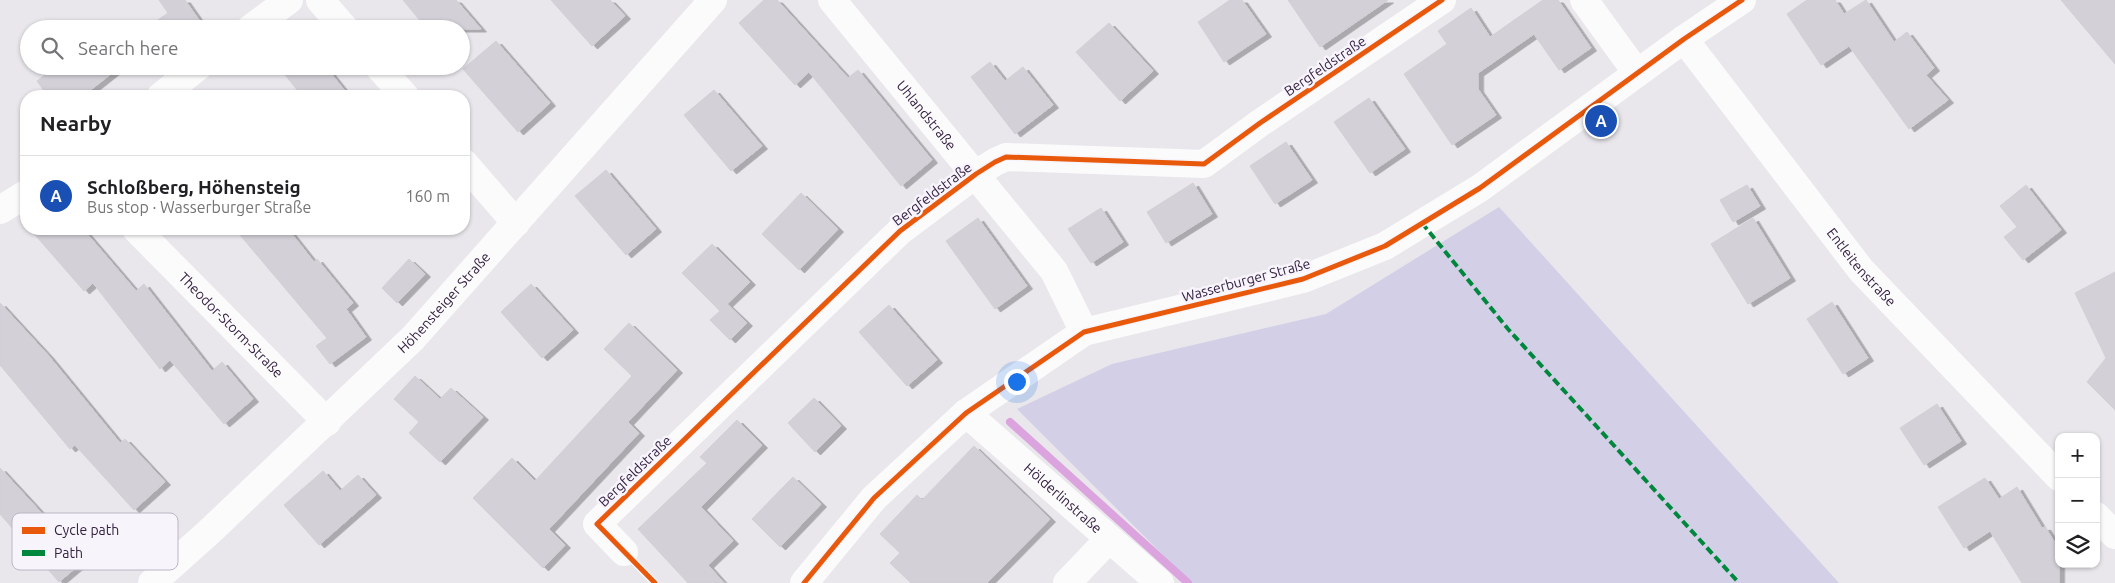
<!DOCTYPE html>
<meta charset="utf-8">
<style>
:root{--surface:#fff;--page:#f6f6f6;--text:#202124;--muted:#757577;--line:#e0e0e0;--accent:#73667e}
body{margin:0;font-family:Ubuntu,sans-serif;background:var(--page);color:var(--text)}
.controls{position:absolute;right:15px;bottom:15px;display:grid;overflow:hidden;border-radius:10px;box-shadow:0 1px 4px #0004}
.controls button{width:45px;height:45px;display:grid;place-items:center;padding:0;border:0;border-bottom:1px solid var(--line);background:var(--surface);color:var(--text);font:25px sans-serif}
.you{position:absolute;left:1016px;top:381px;width:18px;height:18px;margin:-12px;border:4px solid #fff;border-radius:50%;background:#1a73e8;box-shadow:0 0 0 8px #1a73e833}
.badge{display:grid;place-items:center;width:32px;height:32px;border-radius:50%;background:var(--accent);color:#fff;font-size:16px;font-weight:700}
.pin{position:absolute;translate:-50% -50%;border:2px solid #fff;box-shadow:0 1px 5px #0006}
.list{margin:0;padding:0;list-style:none}
h2{display:flex;justify-content:space-between;align-items:center;height:65px;margin:0;padding:0 20px;font-size:21px}
h2 small{font-size:16px;font-weight:400;color:var(--muted)}
.list li{display:grid;grid-template-columns:32px 1fr auto;gap:15px;align-items:center;box-sizing:border-box;height:80px;padding:0 20px;border-top:1px solid var(--line)}
.list b{display:block;font-size:19px;white-space:nowrap}
.list p{margin:0;font-size:16px;white-space:nowrap;color:var(--muted)}
.list em{font-size:16px;font-style:normal;color:var(--muted)}
.icon{flex:none;width:28px;height:28px;fill:none;stroke:currentColor;stroke-width:2;stroke-linecap:round;stroke-linejoin:round}
.map{position:relative;flex:none;width:2115px;height:583px;overflow:hidden}
.search{position:absolute;background:var(--surface);box-shadow:0 1px 4px #0004;left:20px;top:20px;width:450px;height:55px;display:flex;align-items:center;gap:12px;box-sizing:border-box;padding:0 18px;border-radius:28px;color:var(--muted);font-size:19px}
.panel{position:absolute;background:var(--surface);box-shadow:0 1px 4px #0004;left:20px;top:90px;width:450px;height:145px;border-radius:20px}
.map>svg:first-child{display:block}
.green{fill:#d2cfe6}
.lines{fill:none;stroke-linecap:round;stroke-linejoin:round}
.stream{stroke:#dca4de;stroke-width:8}
.building{fill:#d3d0d7;stroke:#d2cfd5;filter:url(#shadow)}
.minor{stroke:#fcfbfc;stroke-width:28}
.quiet{stroke:#00873e;stroke-width:4;stroke-dasharray:8 4;stroke-linecap:butt}
.cycleway-casing{stroke:#f7f5fb;stroke-width:8}
.cycleway{stroke:#e8590c;stroke-width:5}
.labels{text-anchor:middle;stroke-width:5;stroke-linejoin:round;paint-order:stroke}
.street-label{font-size:14px;fill:#342142;stroke:#f7f5fb}
.key{fill:#f7f5fb;stroke:#bcb5c4;stroke-width:1}
.key-label{font-size:14px;fill:#342142}
</style>
<div class="map">
<svg width="2115" height="583" viewBox="0 0 2115 583">
<defs>
<filter id="shadow"><feDropShadow dx="5.5" dy="3" stdDeviation="0" flood-color="#0004"/></filter>
</defs>
<rect width="100%" height="100%" fill="#e9e7ec"/>
<!-- green -->
<polygon class="green" points="1499,207 1839,583 1191,583 1017,409 1112,364 1326,314"/>
<g class="lines">
<!-- stream -->
<polyline class="stream" points="1010,422 1188,583"/>
</g>
<!-- building -->
<g class="building">
<polygon points="159,0 185,0 199,20 186,29 145,29 168,13"/>
<polygon points="403,0 456,0 481,29 427,29"/>
<polygon points="551,0 610,0 625,16 592,46"/>
<polygon points="764,0 777,0 848,78 858,70 932,160 901,186 809,72 795,85 739,23"/>
<polygon points="1230,0 1242,0 1266,34 1224,62 1198,22"/>
<polygon points="1288,0 1388,0 1320,47"/>
<polygon points="1543,0 1558,0 1591,48 1559,70 1534,34 1478,73 1478,89 1496,115 1452,145 1404,74 1447,44 1438,31 1471,8 1490,37"/>
<polygon points="1807,0 1835,0 1844,14 1866,0 1894,42 1907,32 1934,68 1926,75 1948,100 1909,129 1849,46 1821,65 1787,14"/>
<polygon points="2061,0 2115,0 2115,64"/>
<polygon points="1109,23 1153,71 1120,101 1076,52"/>
<polygon points="496,41 550,103 518,132 463,69"/>
<polygon points="990,62 1005,81 1023,67 1053,105 1015,134 971,77"/>
<polygon points="56,66 121,66 83,96 48,96 37,81"/>
<polygon points="278,66 325,66 349,96 302,96"/>
<polygon points="714,90 762,146 731,171 684,115"/>
<polygon points="1369,98 1405,149 1370,173 1334,122"/>
<polygon points="1286,142 1312,180 1275,204 1250,166"/>
<polygon points="606,170 656,229 626,255 575,196"/>
<polygon points="1193,183 1212,214 1166,243 1147,212"/>
<polygon points="1747,185 1760,206 1733,222 1720,200"/>
<polygon points="2026,185 2061,230 2023,260 2004,237 2017,227 2000,206"/>
<polygon points="801,193 838,229 799,270 762,234"/>
<polygon points="1101,208 1123,242 1091,263 1068,229"/>
<polygon points="978,218 1027,286 995,309 946,241"/>
<polygon points="1753,218 1790,278 1748,304 1711,244"/>
<polygon points="30,229 83,229 136,291 144,284 212,371 222,362 253,399 224,424 170,360 160,369 93,283 84,291"/>
<polygon points="235,229 288,229 314,262 317,259 353,303 346,309 366,337 330,364 316,346 327,338"/>
<polygon points="712,244 750,282 727,304 747,323 730,340 710,320 720,311 682,273"/>
<polygon points="409,259 425,274 397,303 382,288"/>
<polygon points="2115,272 2115,410 2087,382 2106,358 2075,293"/>
<polygon points="531,284 573,330 542,358 501,312"/>
<polygon points="1832,302 1868,358 1843,374 1807,319"/>
<polygon points="0,303 48,355 120,443 125,439 165,482 134,510 75,445 70,449 0,365"/>
<polygon points="889,305 937,360 907,386 859,332"/>
<polygon points="629,323 677,370 628,422 639,433 549,529 565,545 543,568 473,498 512,458 535,481 632,376 604,349"/>
<polygon points="415,376 440,399 451,388 483,417 440,462 409,433 419,422 394,399"/>
<polygon points="814,398 841,426 815,452 788,423"/>
<polygon points="1937,404 1961,441 1924,465 1900,428"/>
<polygon points="737,420 762,445 701,507 733,541 708,565 724,583 688,583 638,529 707,463 700,457"/>
<polygon points="974,446 1050,519 987,583 911,583 890,563 900,553 880,534 917,495 922,500"/>
<polygon points="0,468 85,560 59,582 0,514"/>
<polygon points="323,471 340,491 358,475 376,495 319,545 284,505"/>
<polygon points="793,477 821,504 780,547 752,519"/>
<polygon points="1985,478 1999,499 2017,487 2042,528 2045,527 2059,549 2059,583 2022,583 1990,531 1964,548 1938,507"/>
</g>
<g class="lines">
<!-- minor -->
<g class="minor">
<polyline points="320,0 345,29"/>
<path id="s1" d="M832,0L1054,271L1084,332"/>
<polyline points="1584,0 1637,73"/>
<polyline points="250,29 289,0"/>
<path id="s2" d="M1684,39L1861,270L2059,477"/>
<polyline points="378,66 405,96"/>
<polyline points="161,96 199,66"/>
<polyline points="464,163 516,223"/>
<polyline points="0,210 26,194"/>
<path id="s3" d="M136,229L327,422"/>
<path id="s4" d="M966,413L1160,583"/>
<polyline points="2096,516 2115,535"/>
<polyline points="624,552 597,524 900,231 976,174 995,162 1006,157 1204,164 1260,123 1442,0"/>
<path id="s5" d="M152,583L209,532L413,338L713,0"/>
<polyline points="804,583 874,498 966,413 1084,332 1303,279 1385,246 1480,188 1684,39 1742,0"/>
<polyline points="1067,583 1109,539"/>
</g>
<!-- quiet -->
<polyline class="quiet" points="1422,223 1508,329 1739,583"/>
<defs>
<g id="cycleway">
<polyline points="655,583 597,524 900,231 976,174 995,162 1006,157 1204,164 1260,123 1442,0"/>
<polyline points="804,583 874,498 966,413 1084,332 1303,279 1385,246 1480,188 1684,39 1742,0"/>
</g>
</defs>
<!-- cycleway casing -->
<use href="#cycleway" class="cycleway-casing"/>
<!-- cycleway -->
<use href="#cycleway" class="cycleway"/>
</g>
<g class="labels">
<!-- street labels -->
<g class="street-label">
<text transform="translate(1325 66) rotate(-34)" y="5">Bergfeldstraße</text>
<text dy="5" stroke="none"><textPath href="#s1" startOffset="149">Uhlandstraße</textPath></text>
<text transform="translate(932 194) rotate(-37)" y="5">Bergfeldstraße</text>
<text dy="5" stroke="none"><textPath href="#s2" startOffset="289">Entleitenstraße</textPath></text>
<text transform="translate(1246 280) rotate(-15)" y="5">Wasserburger Straße</text>
<text dy="5" stroke="none"><textPath href="#s5" startOffset="405">Höhensteiger Straße</textPath></text>
<text dy="5" stroke="none"><textPath href="#s3" startOffset="135">Theodor-Storm-Straße</textPath></text>
<text transform="translate(635 471) rotate(-44)" y="5">Bergfeldstraße</text>
<text dy="5" stroke="none"><textPath href="#s4" startOffset="129">Hölderlinstraße</textPath></text>
</g>
</g>
<!-- legend -->
<rect x="12" y="513" width="166" height="57" rx="8" class="key"/>
<rect x="22" y="527" width="23" height="7" fill="#e8590c"/>
<rect x="22" y="550" width="23" height="6" fill="#00873e"/>
<g class="key-label">
<text x="54" y="535">Cycle path</text>
<text x="54" y="558">Path</text>
</g>
</svg>
<div class="controls">
<button>+</button>
<button>−</button>
<button><svg class="icon" aria-label="layers" viewBox="0 0 24 24"><path d="M12 4l9 5-9 5-9-5zM3 14l9 5 9-5"/></svg></button>
</div>
<div class="you"></div>
<div class="pin badge" style="left:1601px;top:121px;background:#1a4fb4">A</div>
<div class="search"><svg class="icon" aria-label="search" viewBox="0 0 24 24"><circle cx="10" cy="10" r="6"/><path d="M15 15l6 6"/></svg>Search here</div>
<section class="panel">
<h2>Nearby<small></small></h2>
<ul class="list">
<li><span class="badge" style="background:#1a4fb4">A</span><div><b>Schloßberg, Höhensteig</b><p>Bus stop · Wasserburger Straße</p></div><em>160 m</em></li>
</ul>
</section>
</div>
